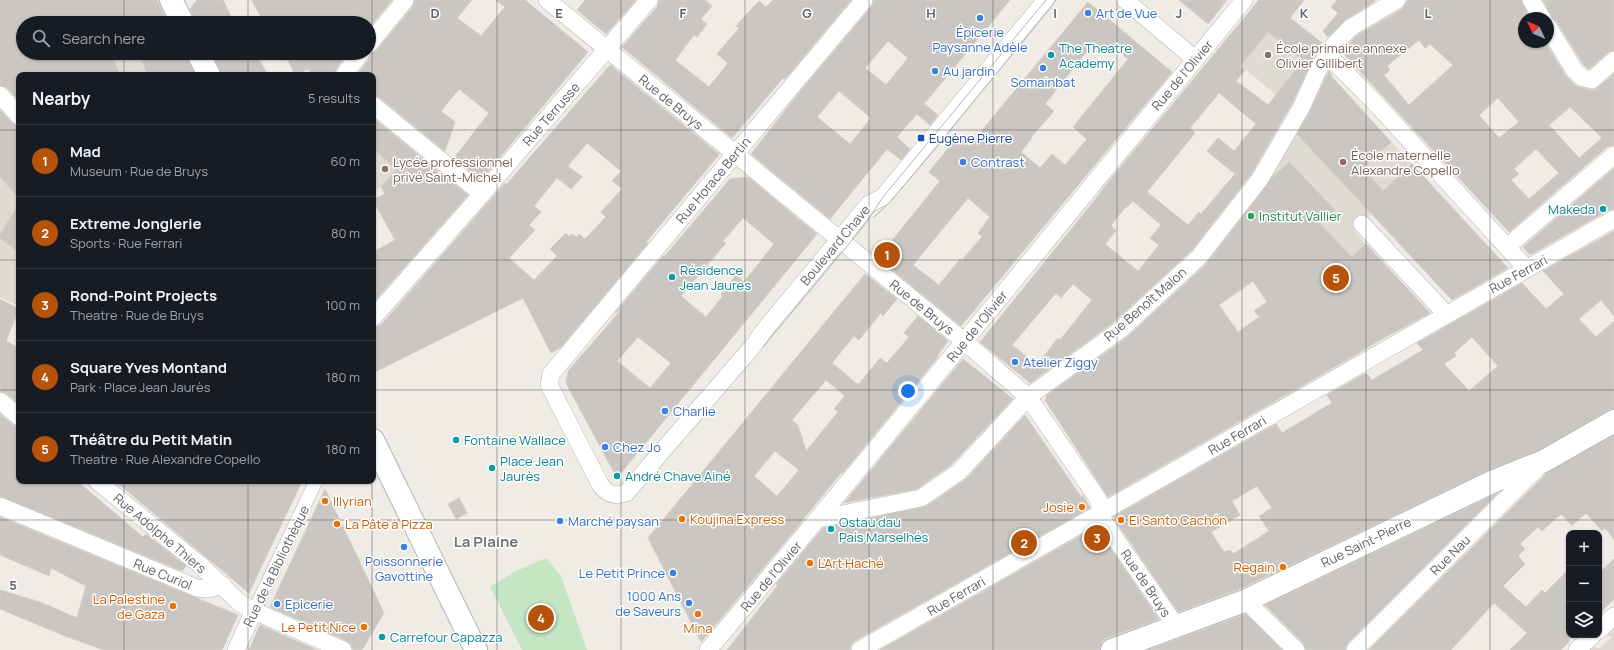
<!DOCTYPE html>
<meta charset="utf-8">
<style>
:root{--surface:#171b24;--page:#20242c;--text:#f1f3f6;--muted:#9ea1a6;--line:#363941;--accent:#b45309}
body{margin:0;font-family:Manrope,sans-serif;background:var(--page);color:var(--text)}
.controls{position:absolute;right:12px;bottom:12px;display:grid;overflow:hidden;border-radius:8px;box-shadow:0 1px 3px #0004}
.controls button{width:36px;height:36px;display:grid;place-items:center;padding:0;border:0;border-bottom:1px solid var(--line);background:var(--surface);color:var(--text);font:20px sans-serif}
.compass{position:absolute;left:1518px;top:12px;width:36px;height:36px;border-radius:50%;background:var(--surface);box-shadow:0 1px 3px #0004;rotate:314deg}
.you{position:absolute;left:908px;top:391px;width:14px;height:14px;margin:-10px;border:3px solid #fff;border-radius:50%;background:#1a73e8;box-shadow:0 0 0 6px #1a73e833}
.badge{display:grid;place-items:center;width:26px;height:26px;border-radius:50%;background:var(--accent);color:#fff;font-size:13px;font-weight:700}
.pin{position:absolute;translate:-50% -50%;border:2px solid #fff;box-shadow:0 1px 4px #0006}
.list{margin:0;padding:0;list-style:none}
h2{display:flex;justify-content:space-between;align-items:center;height:52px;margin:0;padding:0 16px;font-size:17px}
h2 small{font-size:13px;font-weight:400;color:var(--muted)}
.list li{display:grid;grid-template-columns:26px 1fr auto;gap:12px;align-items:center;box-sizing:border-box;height:72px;padding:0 16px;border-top:1px solid var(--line)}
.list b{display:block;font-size:15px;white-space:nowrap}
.list p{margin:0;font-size:13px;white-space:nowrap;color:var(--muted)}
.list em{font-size:13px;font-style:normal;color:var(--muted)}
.icon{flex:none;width:22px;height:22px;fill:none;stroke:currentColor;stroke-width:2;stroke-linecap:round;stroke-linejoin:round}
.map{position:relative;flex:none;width:1614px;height:650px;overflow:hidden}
.search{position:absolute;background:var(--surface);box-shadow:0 1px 3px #0004;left:16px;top:16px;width:360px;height:44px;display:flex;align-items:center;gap:10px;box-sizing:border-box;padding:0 14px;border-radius:22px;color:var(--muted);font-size:15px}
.panel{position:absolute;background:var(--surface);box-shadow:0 1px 3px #0004;left:16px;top:72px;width:360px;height:412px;border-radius:8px}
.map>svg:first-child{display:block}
.education{fill:#dfdbd3}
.green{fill:#c4e6c2}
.building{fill:#cac7c2;stroke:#d4cdc3;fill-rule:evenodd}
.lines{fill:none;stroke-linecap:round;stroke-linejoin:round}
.pedestrian-casing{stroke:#b2b6b9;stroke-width:14}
.minor-casing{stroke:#b2b6b9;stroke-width:18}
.tertiary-casing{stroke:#b2b6b9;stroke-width:24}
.pedestrian{stroke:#fff;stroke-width:13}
.minor{stroke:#fff;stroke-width:17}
.tertiary{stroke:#fff;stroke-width:22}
.tram{stroke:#b3b4b5;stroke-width:1}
.grid{fill:none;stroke:#5d6165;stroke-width:1;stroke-opacity:0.55}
.shop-dot{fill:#3f7fe0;stroke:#fff;stroke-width:1.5}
.culture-dot{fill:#0f9aa8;stroke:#fff;stroke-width:1.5}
.education-dot{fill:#8d6e63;stroke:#fff;stroke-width:1.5}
.transit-dot{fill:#1a4fb4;stroke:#fff;stroke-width:1.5}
.leisure-dot{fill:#2e9e5b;stroke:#fff;stroke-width:1.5}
.food-dot{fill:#e8710a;stroke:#fff;stroke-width:1.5}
.labels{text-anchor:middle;stroke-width:3;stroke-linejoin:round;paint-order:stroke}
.shop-label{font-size:13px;fill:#366cbe;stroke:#fff;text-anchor:start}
.culture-label{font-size:13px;fill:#0d838f;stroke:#fff;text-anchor:start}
.education-label{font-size:13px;fill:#785e54;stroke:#fff;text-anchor:start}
.street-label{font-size:13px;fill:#5d6165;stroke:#fff}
.transit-label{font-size:13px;fill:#164399;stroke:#fff;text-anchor:start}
.leisure-label{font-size:13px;fill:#27864d;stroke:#fff;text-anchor:start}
.food-label{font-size:13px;fill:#c56008;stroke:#fff;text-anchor:start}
.quarter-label{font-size:15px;font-weight:bold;fill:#6e7377;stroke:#fff}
.grid-label{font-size:13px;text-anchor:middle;font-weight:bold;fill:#5d6165;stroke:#fff;stroke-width:3;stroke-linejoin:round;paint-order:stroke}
</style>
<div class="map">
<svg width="1614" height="650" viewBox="0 0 1614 650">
<rect width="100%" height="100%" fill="#efece5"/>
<!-- education -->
<g class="education">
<polygon points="1252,8 1316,62 1294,110 1220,48"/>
<polygon points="98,53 183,53 168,75 106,75"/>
<polygon points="1327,72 1418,171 1354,231 1369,248 1346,269 1263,182 1294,131"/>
<polygon points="0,109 19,130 19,306 0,297"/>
<polygon points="373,118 413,150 381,187 373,191"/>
<polygon points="1614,628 1614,650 1589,650 1594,647 1600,648 1611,638 1607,635"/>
</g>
<!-- green -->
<polygon class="green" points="546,558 561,576 587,650 522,650 490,587 514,572"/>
<!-- building -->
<g class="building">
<polygon points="0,0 157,0 168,23 23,23 23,53 111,53 120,75 19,75 19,101 7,88 0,85"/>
<polygon points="197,0 223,0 234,23 195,23 190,9"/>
<polygon points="252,0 392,0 369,28 369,23 264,23"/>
<polygon points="415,0 472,0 457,18 481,36 505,7 496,0 525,0 588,52 481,180 454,158 489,113 459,89 441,111 455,122 445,151 379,97 373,95 373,75 357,75 369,59 371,54 377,50 413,6"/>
<polygon points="585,0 636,0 606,34 577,10"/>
<polygon points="659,0 705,0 712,6 701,19 707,24 697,37 694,35 675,60 709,87 728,63 717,54 739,28 736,26 759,1 766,7 773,0 851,0 785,79 783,78 732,138 622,47 657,7"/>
<path d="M874,0H1010L924,104L938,115L930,125L917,114L897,137L910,149L901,160L887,149L830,219L751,154L798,94L872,6ZM888,41L908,58L886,85L865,68ZM839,91L871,118L850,144L817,117Z"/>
<polygon points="1179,0 1227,0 1208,24"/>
<path d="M1259,0H1304L1290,18L1322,43L1312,51L1315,55L1310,64L1292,103L1252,173L1192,250L1114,322L1030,383L980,342L1090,206L1110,180ZM1268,32L1303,60L1268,105L1236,81L1245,70L1240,66ZM1219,93L1256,124L1234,151L1218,138L1207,151L1235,174L1201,214L1199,212L1188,225L1147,192L1195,133L1190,128ZM1133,201L1161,225L1150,238L1159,245L1138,271L1105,244L1116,231L1111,225L1124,209ZM1073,284L1092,300L1060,340L1058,338L1037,365L1012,345L1056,293L1061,298Z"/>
<polygon points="1337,0 1374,0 1375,1 1345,20 1328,37 1323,31 1338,13 1331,7"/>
<path d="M1408,0H1521L1530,18H1524V42H1545L1566,76L1576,86L1590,90H1595L1614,74V145L1607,147L1509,232L1342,52L1356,36L1402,9ZM1419,40L1425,48L1430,44L1453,65L1409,105L1384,75L1390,70L1387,66ZM1498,98L1519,122L1499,138L1479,115ZM1570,107L1602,138L1579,158L1549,125ZM1536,149L1559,173L1529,199L1511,180L1519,174L1514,169Z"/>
<polygon points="1543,0 1614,0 1614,50 1607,53 1589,69 1588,69 1583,64 1557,22 1552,18"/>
<path d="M1088,2L1172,72L961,326L878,258L940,181L929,172L958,136L969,146ZM1094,42L1106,52L1112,45L1128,59L1073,127L1087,139L1065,165L1052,154L1040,168L1021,152L1032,138L1031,137L1054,111L1045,104ZM968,198L990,217L978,233L982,237L962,260L960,259L939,285L913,265Z"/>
<polygon points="138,53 186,53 195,75 148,75"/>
<polygon points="212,53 255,53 268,75 221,75"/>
<polygon points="300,53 348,53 336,69 334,75 312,75 308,69 295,75 288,60"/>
<path d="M610,65L719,154L717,157L646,242L648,243L561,347L551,353L523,298L373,373V328L381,325L505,183L507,184ZM587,143L621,171L612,181L622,189L601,212L606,217L585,239L579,234L576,237L572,234L569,237L566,233L550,249L557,256L534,280L509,258L535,230L529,225L541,212L534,206L557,178L571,189L582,177L568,166Z"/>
<polygon points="1329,71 1332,75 1331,76 1391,142 1363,168 1383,191 1412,164 1508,268 1452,300 1297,134 1310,112"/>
<polygon points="0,110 12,123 19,126 19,198 0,177"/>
<polygon points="373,118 438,171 434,183 441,174 468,195 373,303 373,252 395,240 373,200 385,194 381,187 397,169 373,149"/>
<path d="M1289,162L1335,210L1320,224L1352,257L1366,244L1430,313L1373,344L1352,357L1108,497L1045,400L1047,397L1046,396L1126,338L1206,264L1271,179ZM1253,281L1267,302L1254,311L1259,317L1238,332L1219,305Z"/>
<polygon points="1614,168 1614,209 1609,210 1530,255 1523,247"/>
<path d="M748,177L817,234L617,478L566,383L568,371L622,309L615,313L663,256L664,257L730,179ZM743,218L774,244L744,282L736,275L721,294L723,296L706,317L681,296L726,243L723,241ZM638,337L671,363L650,388L617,361Z"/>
<polygon points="19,204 19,253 0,238 0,234"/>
<path d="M1614,231V316L1601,300L1579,319L1596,337L1614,321V409L1608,410L1539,450L1489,470L1242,588L1178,612L1113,517L1276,424L1282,433L1332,403L1327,395L1366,373L1372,380L1423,350L1417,343L1522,283L1546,309L1564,294L1543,271ZM1472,337L1498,366L1469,391L1444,364L1456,356L1454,353ZM1257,486L1272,508L1259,516L1269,531L1233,554L1230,550L1224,552L1211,532L1240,515L1232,501Z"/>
<path d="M865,274L897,299L883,316L881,313L859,340L854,336L832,363L856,383L859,384L880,358L887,363L909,337L904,333L918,316L948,341L938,355L939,356L842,474V472L800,523H801L701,642L648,538ZM826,380L845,396L834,409L838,412L806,451L798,425L792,420ZM775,451L799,470L777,496L754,476Z"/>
<polygon points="0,299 19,309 6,341 19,348 19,404 6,393 0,391"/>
<polygon points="963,359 1013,399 952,464 917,489 844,503"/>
<polygon points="0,414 13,425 19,427 19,481 77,481 143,537 146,534 186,566 182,571 0,496"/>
<polygon points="1025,415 1081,497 1083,495 1090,508 855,641 851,645 850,650 727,650 778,585 776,584 823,528 927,506 966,479"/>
<polygon points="1614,435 1614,539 1605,528 1602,531 1586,513 1572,526 1561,514 1542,531 1538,527 1520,544 1525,549 1518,556 1525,564 1503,586 1526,607 1542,590 1545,593 1569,569 1569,642 1561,650 1510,650 1527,633 1494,603 1451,650 1369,650 1547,473"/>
<polygon points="115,481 302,481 249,593"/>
<polygon points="325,489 384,613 362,650 353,650 351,644 347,641 270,607"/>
<polygon points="1498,493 1348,643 1345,650 1306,650 1303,643 1265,605"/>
<polygon points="459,498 467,513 456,519 448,504"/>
<polygon points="0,517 238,615 222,650 104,650 65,636 0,609 0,590 40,602 77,618 86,586 51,568 49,576 0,555"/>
<polygon points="1096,527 1159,619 1107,638 1102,642 1100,650 880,650"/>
<polygon points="1614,559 1614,599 1599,614 1599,573"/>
<polygon points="1246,614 1282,650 1148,650"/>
<polygon points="260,625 317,650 249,650"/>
</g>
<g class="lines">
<defs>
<polyline id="pedestrian" points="254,611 316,481"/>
<g id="minor">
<polyline points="547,0 965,342 1028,397 1098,499 1104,522 1176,626"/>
<path d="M864,0L551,374L549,385L600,484C607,494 614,497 626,493L753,346L766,328L869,204L883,197L1046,0"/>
<polyline points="1125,0 1195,59"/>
<polyline points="1531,0 1542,18"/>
<polyline points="1548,27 1575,71 1583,78 1592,80 1614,60"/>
<polyline points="369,44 405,0"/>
<polyline points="1327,54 1379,107 1527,269"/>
<polyline points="344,75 361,53"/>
<polyline points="0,95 19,116"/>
<polyline points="373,105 482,194"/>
<polyline points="1362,224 1446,314"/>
<polyline points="1507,247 1614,155"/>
<polyline points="373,318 482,194 649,0"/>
<polyline points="0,401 19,417"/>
<polyline points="97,481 199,564 240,603 254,611 343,650"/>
<polyline points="0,506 197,588 210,589 223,585"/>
<polyline points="818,519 921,498 959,472 1028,397 1120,330 1199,257 1260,179 1301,108 1319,68 1334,45 1350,28 1397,0"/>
<polyline points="1247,600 1257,612 1296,650"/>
<polyline points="1599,630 1614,616"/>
<polyline points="236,650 254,611"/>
<path d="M708,650C889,435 1066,217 1244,0"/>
<path d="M860,650C1112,507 1362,363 1614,219"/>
<polyline points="1355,650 1540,465"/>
<polyline points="1577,650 1593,635"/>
</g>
<g id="tertiary">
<polyline points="171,0 183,23"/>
<polyline points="198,53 209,75"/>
<polyline points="373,440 476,650"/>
<polyline points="1112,650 1247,600 1494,481 1544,461 1614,421"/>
</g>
</defs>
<!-- pedestrian casing -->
<use href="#pedestrian" class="pedestrian-casing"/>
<!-- minor casing -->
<use href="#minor" class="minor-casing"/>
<!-- tertiary casing -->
<use href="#tertiary" class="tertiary-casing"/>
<!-- pedestrian -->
<use href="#pedestrian" class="pedestrian"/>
<!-- minor -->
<use href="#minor" class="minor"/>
<!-- tertiary -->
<use href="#tertiary" class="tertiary"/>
<!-- tram -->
<g class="tram">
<polyline points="874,217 889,203 935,149 1056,0"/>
<polyline points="763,347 863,227 883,197 1046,0"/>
</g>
</g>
<!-- grid -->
<path class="grid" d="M124,0V23M248,0V23M372,0V75M497,0V650M621,0V650M745,0V650M869,0V650M993,0V650M1117,0V650M1242,0V650M1366,0V650M1490,0V650M124,53V75M248,53V75M0,130H19M373,130H1614M0,260H19M373,260H1614M0,390H19M373,390H1614M124,481V650M248,481V650M372,481V650M0,520H1614"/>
<!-- markers -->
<g class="shop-dot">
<circle cx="1088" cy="13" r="4"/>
<circle cx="980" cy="18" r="4"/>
<circle cx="1043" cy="68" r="4"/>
<circle cx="935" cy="71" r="4"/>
<circle cx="963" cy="162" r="4"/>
<circle cx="1015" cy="362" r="4"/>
<circle cx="665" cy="411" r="4"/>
<circle cx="605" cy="447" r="4"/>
<circle cx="560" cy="521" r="4"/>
<circle cx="404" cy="547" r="4"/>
<circle cx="673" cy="573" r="4"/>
<circle cx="689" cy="603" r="4"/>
<circle cx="277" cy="604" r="4"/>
</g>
<g class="culture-dot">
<circle cx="1051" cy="55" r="4"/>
<circle cx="1603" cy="209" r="4"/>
<circle cx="672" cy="277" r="4"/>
<circle cx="456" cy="440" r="4"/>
<circle cx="492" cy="468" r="4"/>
<circle cx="617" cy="476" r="4"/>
<circle cx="831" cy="529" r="4"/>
<circle cx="382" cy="637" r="4"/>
</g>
<g class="education-dot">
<circle cx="1268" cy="55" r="4"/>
<circle cx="1343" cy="162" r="4"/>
<circle cx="385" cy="169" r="4"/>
</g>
<rect class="transit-dot" x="917" y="134" width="8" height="8" rx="2"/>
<circle class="leisure-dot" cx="1251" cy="216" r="4"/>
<g class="food-dot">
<circle cx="325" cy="501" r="4"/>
<circle cx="1082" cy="507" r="4"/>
<circle cx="682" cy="519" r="4"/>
<circle cx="1121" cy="520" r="4"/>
<circle cx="337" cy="524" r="4"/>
<circle cx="810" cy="563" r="4"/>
<circle cx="1283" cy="567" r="4"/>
<circle cx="173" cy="606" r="4"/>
<circle cx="698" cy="614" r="4"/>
<circle cx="364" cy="627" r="4"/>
</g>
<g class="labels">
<!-- shop labels -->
<g class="shop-label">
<text x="1096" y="18">Art de Vue</text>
<text x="980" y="37" text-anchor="middle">Épicerie<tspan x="980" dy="15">Paysanne Adèle</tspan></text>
<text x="943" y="76">Au jardin</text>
<text x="1043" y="87" text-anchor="middle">Somainbat</text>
<text x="971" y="167">Contrast</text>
<text x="1023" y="367">Atelier Ziggy</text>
<text x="673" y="416">Charlie</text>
<text x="613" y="452">Chez Jo</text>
<text x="568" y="526">Marché paysan</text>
<text x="404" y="566" text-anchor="middle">Poissonnerie<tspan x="404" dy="15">Gavottine</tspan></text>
<text x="665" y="578" text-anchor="end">Le Petit Prince</text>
<text x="681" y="601" text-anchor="end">1000 Ans<tspan x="681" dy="15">de Saveurs</tspan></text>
<text x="285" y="609">Epicerie</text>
</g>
<!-- culture labels -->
<g class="culture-label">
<text x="1059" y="53">The Theatre<tspan x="1059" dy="15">Academy</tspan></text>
<text x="1595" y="214" text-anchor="end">Makeda</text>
<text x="680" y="275">Résidence<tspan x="680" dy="15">Jean Jaures</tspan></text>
<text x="464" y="445">Fontaine Wallace</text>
<text x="500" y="466">Place Jean<tspan x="500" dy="15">Jaurès</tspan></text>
<text x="625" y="481">André Chave Ainé</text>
<text x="839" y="527">Ostau dau<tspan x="839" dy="15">País Marselhés</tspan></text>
<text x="390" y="642">Carrefour Capazza</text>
</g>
<!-- education labels -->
<g class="education-label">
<text x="1276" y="53">École primaire annexe<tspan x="1276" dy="15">Olivier Gillibert</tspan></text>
<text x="1351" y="160">École maternelle<tspan x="1351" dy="15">Alexandre Copello</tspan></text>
<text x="393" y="167">Lycée professionnel<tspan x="393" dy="15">privé Saint-Michel</tspan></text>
</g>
<!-- street labels -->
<g class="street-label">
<text transform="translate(1182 75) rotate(-50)" y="5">Rue de l'Olivier</text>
<text transform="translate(671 102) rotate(39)" y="5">Rue de Bruys</text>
<text transform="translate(551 114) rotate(-49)" y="5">Rue Terrusse</text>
<text transform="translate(713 180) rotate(-50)" y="5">Rue Horace Bertin</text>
<text transform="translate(835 245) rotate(-50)" y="5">Boulevard Chave</text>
<text transform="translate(1518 274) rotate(-29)" y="5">Rue Ferrari</text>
<text transform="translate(1145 304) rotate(-41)" y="5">Rue Benoît Malon</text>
<text transform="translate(922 307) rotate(39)" y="5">Rue de Bruys</text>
<text transform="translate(977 326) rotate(-51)" y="5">Rue de l'Olivier</text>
<text transform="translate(1237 435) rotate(-30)" y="5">Rue Ferrari</text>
<text transform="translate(160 533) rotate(40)" y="5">Rue Adolphe Thiers</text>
<text transform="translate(1366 542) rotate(-26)" y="5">Rue Saint-Pierre</text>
<text transform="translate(1450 555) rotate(-45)" y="5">Rue Nau</text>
<text transform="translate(276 566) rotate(-64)" y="5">Rue de la Bibliothèque</text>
<text transform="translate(163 574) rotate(22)" y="5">Rue Curiol</text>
<text transform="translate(771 576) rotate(-50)" y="5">Rue de l'Olivier</text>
<text transform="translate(1146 583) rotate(56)" y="5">Rue de Bruys</text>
<text transform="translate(956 596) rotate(-30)" y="5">Rue Ferrari</text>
</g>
<!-- transit labels -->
<g class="transit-label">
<text x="929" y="143">Eugène Pierre</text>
</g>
<!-- leisure labels -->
<g class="leisure-label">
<text x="1259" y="221">Institut Vallier</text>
</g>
<!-- food labels -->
<g class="food-label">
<text x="333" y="506">Illyrian</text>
<text x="1074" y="512" text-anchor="end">Josie</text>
<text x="690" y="524">Koujina Express</text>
<text x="1129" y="525">El Santo Cachón</text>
<text x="345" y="529">La Pâte à Pizza</text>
<text x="818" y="568">L'Art Haché</text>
<text x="1275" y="572" text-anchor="end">Regain</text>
<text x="165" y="604" text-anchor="end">La Palestine<tspan x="165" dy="15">de Gaza</tspan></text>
<text x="356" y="632" text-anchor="end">Le Petit Nice</text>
<text x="698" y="633" text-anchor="middle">Mina</text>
</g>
<!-- quarter labels -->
<g class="quarter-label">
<text x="486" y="547">La Plaine</text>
</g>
</g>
<g class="grid-label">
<text x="435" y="18">D</text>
<text x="559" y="18">E</text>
<text x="683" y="18">F</text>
<text x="807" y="18">G</text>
<text x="931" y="18">H</text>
<text x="1055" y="18">I</text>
<text x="1179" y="18">J</text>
<text x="1304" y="18">K</text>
<text x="1428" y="18">L</text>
<text x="13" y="590">5</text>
</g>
</svg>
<div class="controls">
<button>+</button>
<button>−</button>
<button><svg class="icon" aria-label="layers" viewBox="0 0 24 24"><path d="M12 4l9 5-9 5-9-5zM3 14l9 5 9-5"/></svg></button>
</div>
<svg class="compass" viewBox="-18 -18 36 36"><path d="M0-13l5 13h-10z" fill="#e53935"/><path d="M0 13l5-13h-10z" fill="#9ea1a6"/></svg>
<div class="you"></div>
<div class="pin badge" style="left:887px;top:255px">1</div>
<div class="pin badge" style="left:1024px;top:543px">2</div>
<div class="pin badge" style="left:1097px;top:538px">3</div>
<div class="pin badge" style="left:541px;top:618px">4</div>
<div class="pin badge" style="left:1336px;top:278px">5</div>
<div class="search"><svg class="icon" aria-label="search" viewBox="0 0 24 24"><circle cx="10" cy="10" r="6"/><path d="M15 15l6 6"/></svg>Search here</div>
<section class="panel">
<h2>Nearby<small>5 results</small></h2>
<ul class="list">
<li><span class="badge">1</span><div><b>Mad</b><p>Museum · Rue de Bruys</p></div><em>60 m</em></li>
<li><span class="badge">2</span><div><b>Extreme Jonglerie</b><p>Sports · Rue Ferrari</p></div><em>80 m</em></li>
<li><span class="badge">3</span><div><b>Rond-Point Projects</b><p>Theatre · Rue de Bruys</p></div><em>100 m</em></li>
<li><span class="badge">4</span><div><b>Square Yves Montand</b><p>Park · Place Jean Jaurès</p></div><em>180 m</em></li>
<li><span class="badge">5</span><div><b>Théâtre du Petit Matin</b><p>Theatre · Rue Alexandre Copello</p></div><em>180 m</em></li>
</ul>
</section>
</div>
